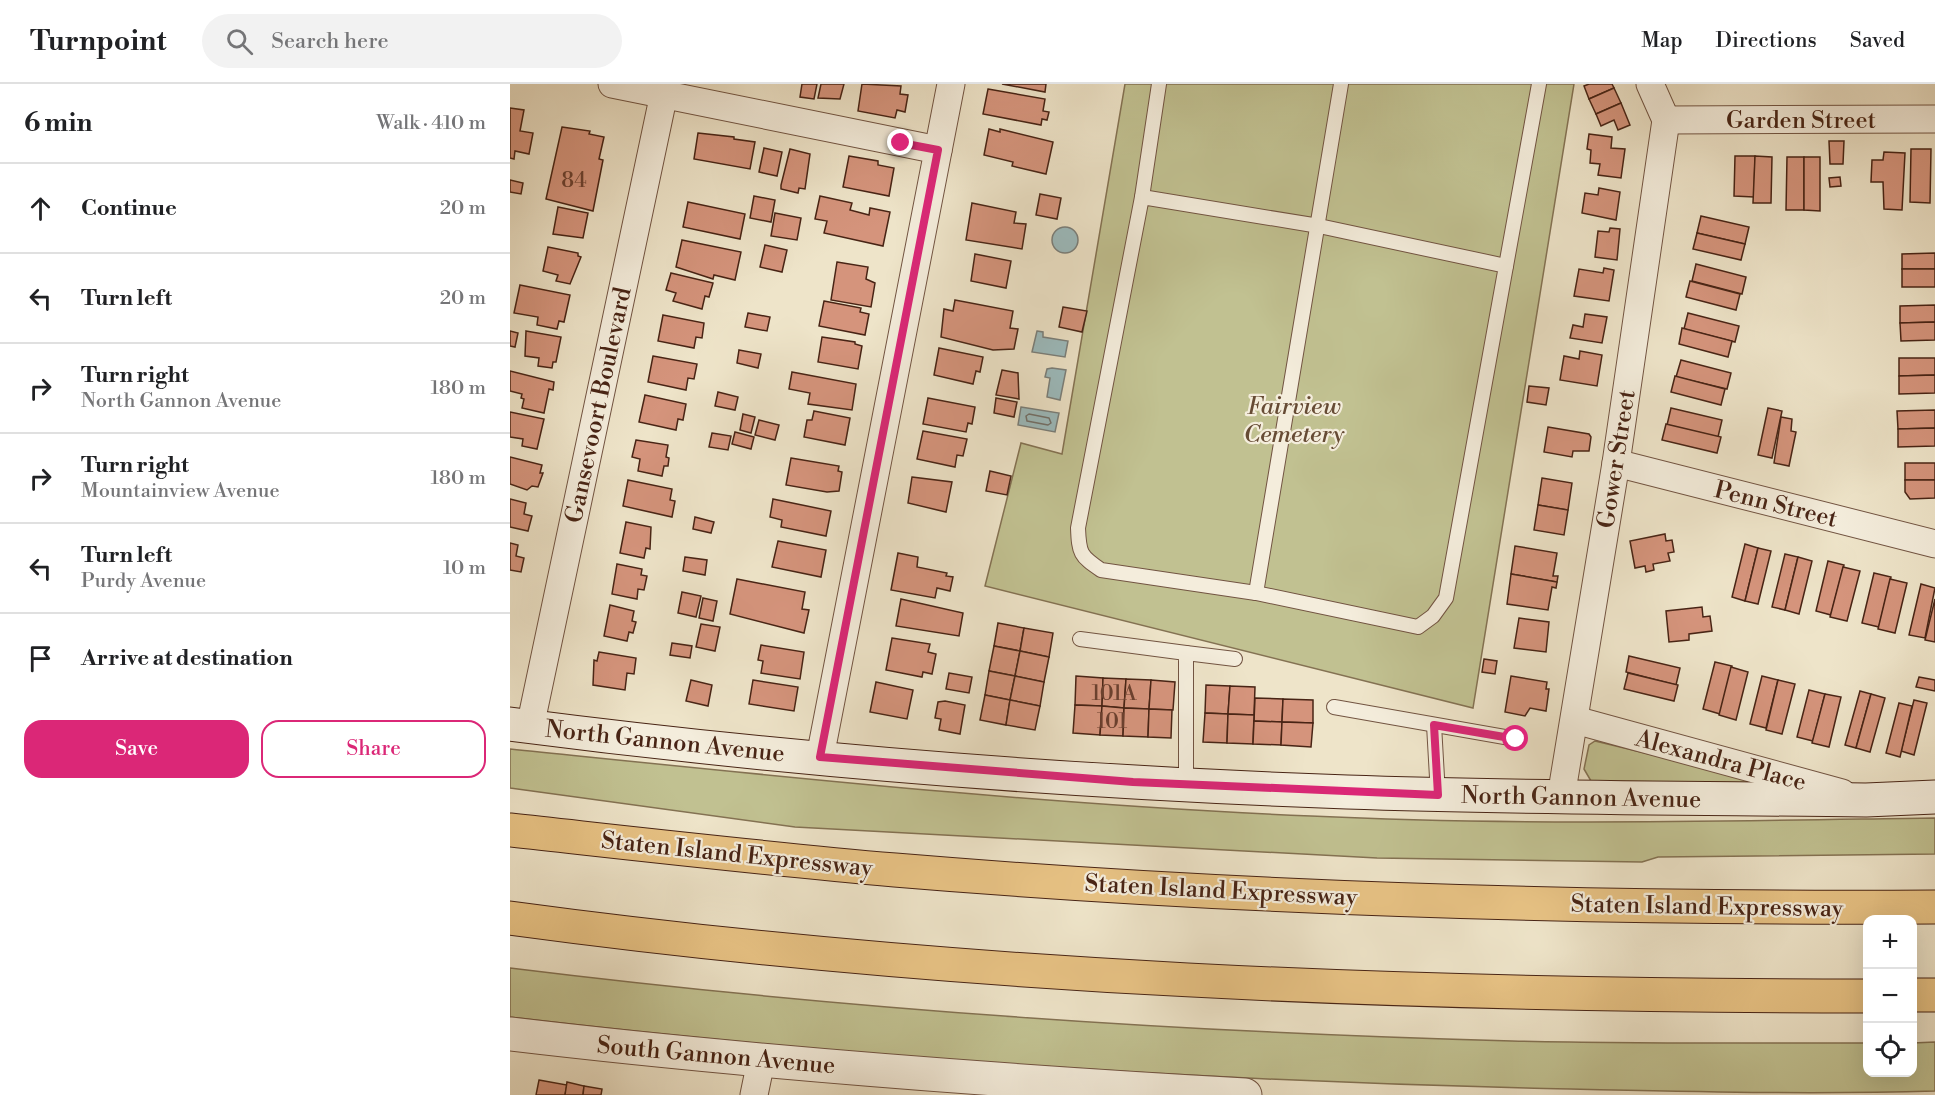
<!DOCTYPE html>
<meta charset="utf-8">
<style>
:root{--surface:#fff;--page:#f2f2f2;--text:#202124;--muted:#757577;--line:#e0e0e0;--accent:#db2777}
body{margin:0;font-family:"Libre Bodoni",serif;background:var(--page);color:var(--text)}
.controls{position:absolute;right:18px;bottom:18px;display:grid;overflow:hidden;border-radius:12px;box-shadow:0 6px 24px #0002}
.controls button{width:54px;height:54px;display:grid;place-items:center;padding:0;border:0;border-bottom:2px solid var(--line);background:var(--surface);color:var(--text);font:30px sans-serif}
.stop{position:absolute;width:18px;height:18px;margin:-14px;border:4px solid #db2777;border-radius:50%;background:#fff}
.stop.end{background:#db2777;border-color:#fff;box-shadow:0 2px 6px #0008}
.list{margin:0;padding:0;list-style:none}
h2{display:flex;justify-content:space-between;align-items:center;height:78px;margin:0;padding:0 24px;font-size:26px}
h2 small{font-size:20px;font-weight:400;color:var(--muted)}
.list li{display:grid;grid-template-columns:39px 1fr auto;gap:18px;align-items:center;box-sizing:border-box;height:90px;padding:0 24px;border-top:2px solid var(--line)}
.list b{display:block;font-size:22px;white-space:nowrap}
.list p{margin:0;font-size:20px;white-space:nowrap;color:var(--muted)}
.list em{font-size:20px;font-style:normal;color:var(--muted)}
.actions{display:flex;gap:12px;padding:18px 24px}
.actions a{flex:1;padding:14px 0;border:2px solid var(--accent);border-radius:18px;text-align:center;font-size:21px;color:var(--accent)}
.actions .main{background:var(--accent);color:#fff}
.icon{flex:none;width:33px;height:33px;fill:none;stroke:currentColor;stroke-width:2;stroke-linecap:round;stroke-linejoin:round}
.map{position:relative;flex:none;width:1425px;height:1011px;overflow:hidden}
header{display:flex;align-items:center;gap:36px;box-sizing:border-box;height:84px;padding:0 30px;background:var(--surface);border-bottom:2px solid var(--line)}
header strong{font-size:28px}
nav{display:flex;gap:33px;margin-inline-start:auto;font-size:21px}
.search{width:420px;height:54px;background:var(--page);display:flex;align-items:center;gap:15px;box-sizing:border-box;padding:0 21px;border-radius:33px;color:var(--muted);font-size:22px}
main{display:flex}
aside{flex:1;background:var(--surface)}
.map>svg:first-child{display:block}
.green{fill:#c1c191;stroke:#847253;stroke-width:1.5}
.water{fill:#9cbcbf;stroke:#7a7f7b;stroke-width:1.5}
.lines{fill:none;stroke-linecap:round;stroke-linejoin:round}
.shore{stroke:#72706a;stroke-width:1.5}
.building{fill:#d5947c;stroke:#482415;stroke-width:1.5}
.service-casing{stroke:#725442;stroke-width:16}
.minor-casing{stroke:#725442;stroke-width:29}
.tertiary-casing{stroke:#725442;stroke-width:35}
.secondary-casing{stroke:#482415;stroke-width:35}
.motorway-casing{stroke:#482415;stroke-width:35}
.service{stroke:#f4eddc;stroke-width:14}
.minor{stroke:#f4eddc;stroke-width:27}
.tertiary{stroke:#f4eddc;stroke-width:33}
.secondary{stroke:#f4eddc;stroke-width:33}
.motorway{stroke:#e7c284;stroke-width:33}
.route{stroke:#db2777;stroke-width:8}
.labels{text-anchor:middle;stroke-width:4.5;stroke-linejoin:round;paint-order:stroke}
.number-label{font-size:21px;fill:#6b402f}
.street-label{font-size:24px;fill:#482415;stroke:#f4eddc}
.park-label{font-size:24px;font-style:italic;fill:#664b34;stroke:#f4eddc}
</style>
<header>
<strong>Turnpoint</strong>
<div class="search"><svg class="icon" aria-label="search" viewBox="0 0 24 24"><circle cx="10" cy="10" r="6"/><path d="M15 15l6 6"/></svg>Search here</div>
<nav><a>Map</a><a>Directions</a><a>Saved</a></nav>
</header>
<main>
<aside>
<h2>6 min<small>Walk · 410 m</small></h2>
<ul class="list">
<li><svg class="icon" aria-label="ahead" viewBox="0 0 24 24"><path d="M12 20V5M6 11l6-6 6 6"/></svg><div><b>Continue</b></div><em>20 m</em></li>
<li><svg class="icon" aria-label="left" viewBox="0 0 24 24"><path d="M17 20v-9H6M10 6l-5 5 5 5"/></svg><div><b>Turn left</b></div><em>20 m</em></li>
<li><svg class="icon" aria-label="right" viewBox="0 0 24 24"><path d="M7 20v-9h11M14 6l5 5-5 5"/></svg><div><b>Turn right</b><p>North Gannon Avenue</p></div><em>180 m</em></li>
<li><svg class="icon" aria-label="right" viewBox="0 0 24 24"><path d="M7 20v-9h11M14 6l5 5-5 5"/></svg><div><b>Turn right</b><p>Mountainview Avenue</p></div><em>180 m</em></li>
<li><svg class="icon" aria-label="left" viewBox="0 0 24 24"><path d="M17 20v-9H6M10 6l-5 5 5 5"/></svg><div><b>Turn left</b><p>Purdy Avenue</p></div><em>10 m</em></li>
<li><svg class="icon" aria-label="arrive" viewBox="0 0 24 24"><path d="M6 21V4h12l-3 4 3 4H6"/></svg><div><b>Arrive at destination</b></div></li>
</ul>
<div class="actions"><a class="main">Save</a><a>Share</a></div>
</aside>
<div class="map">
<svg width="1425" height="1011" viewBox="0 0 1425 1011">
<rect width="100%" height="100%" fill="#eee4c9"/>
<filter id="stains"><feTurbulence type="fractalNoise" baseFrequency=".00333" numOctaves="4"/><feColorMatrix values="0 0 0 0 .2 0 0 0 0 .09 0 0 0 0 .02 0 0 0 .5 -.17"/></filter>
<radialGradient id="worn" r=".72"><stop offset=".6" stop-color="#630" stop-opacity="0"/><stop offset="1" stop-color="#630" stop-opacity=".3"/></radialGradient>
<!-- green -->
<g class="green">
<polygon points="615,0 1064,0 963,624 475,502 511,359 552,370"/>
<polygon points="1085,657 1243,695 1251,699 1081,697 1074,685 1079,661"/>
<path d="M0,665C266,692 533,721 801,732C1009,742 1217,737 1425,734V770L1148,773L1132,778L867,774L285,743L0,704Z"/>
<path d="M0,884C332,925 668,948 1002,957C1120,960 1239,959 1357,959L1358,988H1402L1403,959L1425,958V1007C1289,1011 1152,1007 1016,1004C676,996 337,973 0,933Z"/>
</g>
<!-- water -->
<g class="water">
<circle cx="555" cy="156" r="13"/>
<polygon points="527,247 533,248 533,253 558,257 555,273 522,268"/>
<polygon points="542,284 556,286 550,316 537,313 540,294 535,293 537,285"/>
<polygon points="511,323 549,329 545,348 508,341"/>
</g>
<g class="lines">
<!-- shore -->
<polygon class="shore" points="519,330 539,334 541,339 538,341 517,337 516,332"/>
</g>
<!-- building -->
<g class="building">
<polygon points="292,0 307,0 304,15 290,13"/>
<polygon points="311,0 334,0 330,15 308,14"/>
<polygon points="352,0 391,2 390,10 398,11 395,28 387,26 385,34 348,27"/>
<polygon points="492,0 536,0 535,8"/>
<polygon points="1079,0 1102,0 1104,4 1079,15 1074,2"/>
<polygon points="1104,4 1111,19 1086,30 1079,15"/>
<polygon points="478,5 535,15 533,27 539,28 537,36 532,35 531,41 473,30"/>
<polygon points="1111,19 1120,41 1108,46 1104,36 1091,42 1086,30"/>
<polygon points="0,24 14,26 10,47 23,49 19,70 5,67 4,75 0,74"/>
<polygon points="52,43 80,47 79,50 94,53 89,75 93,76 83,127 36,115"/>
<polygon points="479,45 490,48 490,45 543,58 536,90 502,82 503,78 474,71"/>
<polygon points="188,49 224,53 224,55 245,58 240,85 184,75"/>
<polygon points="1079,50 1102,53 1101,64 1115,65 1111,94 1088,91 1090,80 1080,79 1081,66 1077,65"/>
<polygon points="1319,57 1334,57 1333,80 1320,80"/>
<polygon points="254,64 272,68 267,92 249,88"/>
<polygon points="280,65 300,70 295,105 289,104 288,109 271,105 271,101"/>
<polygon points="1401,65 1421,65 1420,119 1400,118"/>
<polygon points="1374,68 1395,69 1392,126 1374,125 1373,98 1361,98 1362,76 1373,76"/>
<polygon points="339,72 368,77 368,81 384,84 379,112 333,103"/>
<polygon points="1225,72 1245,72 1244,113 1224,112"/>
<polygon points="1245,72 1262,73 1261,119 1243,119"/>
<polygon points="1277,73 1294,73 1294,126 1276,126"/>
<polygon points="1294,73 1310,73 1310,127 1294,126"/>
<polygon points="1330,93 1331,102 1320,103 1319,94"/>
<polygon points="0,96 13,99 11,110 0,108"/>
<polygon points="1089,104 1110,108 1106,136 1072,129 1075,109 1088,111"/>
<polygon points="530,110 551,114 547,135 526,131"/>
<polygon points="244,112 265,116 261,138 240,134"/>
<polygon points="310,112 342,119 340,126 359,131 360,124 380,128 373,162 314,149 317,137 305,135"/>
<polygon points="178,118 235,130 230,155 173,143"/>
<polygon points="462,119 506,128 504,139 516,140 512,165 456,156"/>
<polygon points="48,123 78,129 73,154 43,150"/>
<polygon points="265,129 291,134 287,156 261,152"/>
<polygon points="1191,132 1239,143 1235,160 1187,149"/>
<polygon points="1100,144 1110,145 1107,176 1085,173 1088,147 1099,148"/>
<polygon points="1187,149 1235,160 1231,176 1183,165"/>
<polygon points="172,156 231,168 225,196 204,191 203,195 166,183"/>
<polygon points="255,161 277,166 272,188 250,183"/>
<polygon points="38,163 68,169 68,172 71,173 60,200 46,197 48,191 33,187"/>
<polygon points="1425,169 1425,185 1392,185 1392,170"/>
<polygon points="465,170 501,177 496,204 461,197"/>
<polygon points="327,178 358,183 356,195 365,199 361,223 321,216"/>
<polygon points="1186,180 1236,193 1232,210 1182,197"/>
<polygon points="1094,184 1104,186 1099,217 1064,212 1069,185 1093,189"/>
<rect x="1392" y="185" width="33" height="18"/>
<polygon points="161,189 203,199 199,213 195,212 192,225 163,217 166,209 156,206"/>
<polygon points="1180,197 1230,210 1226,226 1176,213"/>
<polygon points="10,201 60,211 54,238 49,237 47,245 27,241 28,233 4,229"/>
<polygon points="445,216 503,227 500,244 508,245 504,265 483,266 431,253 434,225 443,227"/>
<polygon points="314,217 351,224 350,228 359,230 355,251 309,242"/>
<polygon points="1425,221 1425,238 1390,239 1390,222"/>
<polygon points="553,223 577,227 572,248 549,243"/>
<polygon points="238,229 260,233 257,247 235,243"/>
<polygon points="1178,229 1229,242 1225,258 1174,245"/>
<polygon points="1075,230 1097,233 1092,259 1060,254 1063,241 1073,243"/>
<polygon points="153,231 194,239 192,254 186,253 184,264 148,257"/>
<polygon points="1425,238 1425,256 1391,257 1390,239"/>
<polygon points="1172,244 1222,257 1218,273 1169,260"/>
<polygon points="0,247 8,249 5,263 0,262"/>
<polygon points="16,247 51,253 46,278 43,278 42,284 28,282 29,274 15,272"/>
<polygon points="312,253 345,258 345,260 352,262 348,285 308,278"/>
<polygon points="429,264 473,273 470,288 466,287 463,300 424,291"/>
<polygon points="229,266 251,270 248,284 227,279"/>
<polygon points="1070,267 1092,271 1087,302 1050,296 1054,272 1069,275"/>
<polygon points="143,272 187,280 184,295 178,294 176,306 138,298"/>
<polygon points="1389,274 1425,274 1425,291 1389,292"/>
<polygon points="1171,276 1221,289 1217,305 1166,293"/>
<polygon points="492,286 508,289 509,315 486,311"/>
<polygon points="0,287 44,298 43,306 39,305 34,329 12,324 14,315 11,314 12,310 0,307"/>
<polygon points="282,288 346,300 342,326 298,320 300,309 279,305"/>
<polygon points="1425,291 1425,309 1389,310 1389,292"/>
<polygon points="1165,292 1215,305 1211,321 1161,308"/>
<polygon points="1019,302 1039,304 1036,321 1017,318"/>
<polygon points="208,308 228,313 225,326 205,322"/>
<polygon points="135,311 176,320 173,336 168,335 166,346 129,338"/>
<polygon points="418,314 465,323 462,340 458,339 456,348 413,340"/>
<polygon points="486,314 507,318 504,333 484,329"/>
<polygon points="1161,324 1212,336 1208,353 1157,341"/>
<polygon points="1258,324 1272,327 1262,374 1248,371"/>
<polygon points="1425,326 1425,344 1388,345 1387,327"/>
<polygon points="304,327 340,334 335,361 294,353 297,336 302,336"/>
<polygon points="0,328 34,335 27,365 12,362 13,355 0,353"/>
<polygon points="233,330 245,333 241,349 230,346"/>
<polygon points="1271,333 1282,335 1281,347 1286,348 1279,382 1264,379"/>
<polygon points="249,336 269,341 265,356 245,351"/>
<polygon points="1156,340 1211,353 1207,369 1152,356"/>
<polygon points="1038,343 1079,350 1081,353 1079,367 1063,367 1062,373 1034,368"/>
<polygon points="1425,344 1425,362 1388,363 1388,345"/>
<polygon points="413,347 457,355 453,372 447,371 445,383 407,375"/>
<polygon points="225,348 244,353 241,365 222,360"/>
<polygon points="202,349 221,352 218,366 199,363"/>
<polygon points="126,356 158,361 156,373 159,374 158,382 154,382 152,392 128,387 130,375 122,373"/>
<polygon points="0,373 32,381 30,389 33,389 28,403 22,402 17,406 0,400"/>
<polygon points="281,374 329,382 328,387 332,388 329,407 317,408 276,401"/>
<rect x="1395" y="379" width="30" height="17"/>
<polygon points="480,387 501,392 497,411 476,407"/>
<polygon points="402,393 442,398 436,428 398,419"/>
<polygon points="1032,394 1062,399 1058,426 1028,421"/>
<polygon points="118,396 162,405 160,416 165,417 162,433 113,422"/>
<polygon points="1395,396 1425,396 1425,414 1400,415 1395,408"/>
<polygon points="0,415 16,419 14,430 22,432 18,447 0,443"/>
<polygon points="263,415 321,427 316,452 271,443 272,436 260,433"/>
<polygon points="1028,421 1058,426 1054,451 1024,446"/>
<polygon points="185,433 204,438 201,449 183,445"/>
<polygon points="116,438 141,443 140,465 136,464 134,474 110,469"/>
<polygon points="1155,450 1156,457 1162,456 1164,468 1158,469 1160,477 1143,480 1144,486 1136,488 1135,482 1125,484 1120,457"/>
<polygon points="268,457 316,466 311,493 262,483"/>
<polygon points="0,459 8,461 6,472 14,474 11,488 0,486"/>
<polygon points="1235,460 1248,464 1235,517 1222,513"/>
<polygon points="1005,462 1047,469 1043,492 1048,492 1047,498 1001,490"/>
<polygon points="1248,464 1261,467 1248,520 1235,517"/>
<polygon points="388,469 408,473 407,483 437,489 436,492 443,493 440,507 427,504 425,514 381,506"/>
<polygon points="1275,470 1288,473 1275,526 1262,523"/>
<polygon points="175,473 197,476 195,491 173,487"/>
<polygon points="1288,473 1302,477 1289,530 1275,526"/>
<polygon points="1318,477 1334,481 1321,531 1306,527"/>
<polygon points="107,480 132,485 131,491 137,492 134,506 128,505 127,515 102,510"/>
<polygon points="1333,483 1350,487 1337,537 1320,533"/>
<polygon points="1364,489 1381,493 1369,543 1352,539"/>
<polygon points="1001,490 1047,498 1046,504 1042,503 1038,526 997,520"/>
<polygon points="227,495 295,508 292,525 299,526 294,549 220,530"/>
<polygon points="1380,495 1397,499 1385,549 1368,545"/>
<polygon points="1411,500 1425,504 1415,554 1399,551"/>
<polygon points="172,508 191,512 186,533 168,529"/>
<polygon points="193,514 207,517 203,537 189,534"/>
<polygon points="391,515 453,529 449,552 386,542"/>
<polygon points="1425,515 1425,558 1415,556"/>
<polygon points="100,521 124,527 122,537 126,538 123,549 119,548 117,557 94,552"/>
<polygon points="1192,523 1193,533 1200,532 1202,547 1179,550 1179,556 1159,558 1156,527"/>
<polygon points="1009,534 1039,538 1036,568 1004,564"/>
<polygon points="488,539 514,544 510,567 484,562"/>
<polygon points="191,540 210,543 205,567 186,563"/>
<polygon points="514,544 543,549 539,573 510,567"/>
<polygon points="382,554 420,560 418,568 426,570 422,590 413,588 412,593 376,586"/>
<polygon points="162,559 182,562 180,574 160,571"/>
<polygon points="251,561 294,568 290,595 251,589 253,577 248,576"/>
<polygon points="484,562 510,567 505,592 479,587"/>
<polygon points="510,567 539,573 534,598 505,592"/>
<polygon points="89,568 126,574 124,590 117,589 115,606 83,601 84,576 87,577"/>
<polygon points="1119,572 1170,584 1166,601 1116,588"/>
<polygon points="974,575 987,577 985,590 972,588"/>
<polygon points="1205,578 1222,582 1210,630 1193,625"/>
<polygon points="1221,583 1238,588 1226,636 1209,631"/>
<polygon points="479,587 505,592 500,616 475,611"/>
<polygon points="439,589 462,593 459,609 436,605"/>
<polygon points="1118,589 1168,601 1164,617 1114,605"/>
<polygon points="505,592 534,598 530,622 500,616"/>
<polygon points="566,592 593,594 592,622 565,621"/>
<polygon points="1001,592 1037,598 1036,605 1039,605 1036,627 1020,624 1015,632 995,628"/>
<polygon points="1252,592 1268,596 1256,644 1240,640"/>
<polygon points="1409,593 1425,596 1425,607 1406,603"/>
<polygon points="593,594 616,595 614,624 592,622"/>
<polygon points="616,595 641,596 639,625 614,624"/>
<polygon points="181,596 202,601 198,622 176,617"/>
<polygon points="243,596 288,603 284,627 239,620"/>
<polygon points="641,596 665,598 663,626 639,625"/>
<polygon points="1268,596 1285,600 1272,650 1256,646"/>
<polygon points="366,598 403,606 397,635 360,628"/>
<polygon points="696,601 720,602 718,630 695,629"/>
<polygon points="720,602 745,603 744,631 718,630"/>
<polygon points="1299,606 1315,610 1303,657 1287,653"/>
<polygon points="1350,607 1361,610 1346,664 1335,661"/>
<polygon points="1315,610 1331,613 1319,663 1302,659"/>
<polygon points="1361,610 1375,614 1360,668 1346,664"/>
<polygon points="475,611 500,616 496,641 470,636"/>
<polygon points="745,614 773,615 772,638 744,637"/>
<polygon points="773,615 803,616 803,639 772,638"/>
<polygon points="500,616 530,622 525,646 496,641"/>
<polygon points="1404,616 1417,619 1404,671 1391,667"/>
<polygon points="435,617 455,621 450,650 429,646 431,635 425,634 428,618"/>
<polygon points="1389,619 1402,622 1390,673 1376,669"/>
<polygon points="565,621 592,622 590,651 563,649"/>
<polygon points="592,622 614,624 613,652 590,651"/>
<polygon points="614,624 639,625 638,653 613,652"/>
<polygon points="639,625 662,626 661,654 638,653"/>
<polygon points="695,629 718,630 717,659 693,658"/>
<polygon points="718,630 744,631 743,660 717,659"/>
<polygon points="744,637 772,638 771,661 743,660"/>
<polygon points="772,638 803,639 801,663 771,661"/>
<polygon points="29,996 57,1001 55,1011 26,1011"/>
<polygon points="57,998 74,1002 73,1011 55,1011"/>
<polygon points="74,1002 92,1005 91,1011 73,1011"/>
</g>
<g class="lines">
<defs>
<g id="service">
<path d="M632,113L809,142L996,182L936,514L923,532L908,543L746,509L591,486C570,472 569,469 568,444Z"/>
<polyline points="632,113 649,0"/>
<polyline points="996,182 1029,0"/>
<polyline points="746,509 831,0"/>
<polyline points="570,555 676,569 676,701"/>
<polyline points="676,569 725,575"/>
<polyline points="824,623 1006,655"/>
<polyline points="924,641 928,711"/>
</g>
<g id="minor">
<polyline points="102,0 428,66"/>
<polyline points="1140,0 1156,36"/>
<polyline points="1156,36 1425,35"/>
<polyline points="1106,379 1425,460"/>
<polyline points="1065,636 1332,709"/>
<polyline points="20,643 156,0"/>
<polyline points="310,673 441,0"/>
<polyline points="1051,713 1106,379 1156,36"/>
<polyline points="244,1011 251,977"/>
</g>
<path id="tertiary" d="M0,950C244,979 489,997 735,1011"/>
<path id="secondary" d="M0,640C277,676 558,698 837,708C1010,714 1183,714 1356,716L1425,713"/>
<g id="motorway">
<path d="M0,746C128,760 257,775 385,786C731,815 1078,825 1425,823"/>
<path d="M0,834C450,895 904,912 1358,912"/>
<polyline points="1402,911 1425,911"/>
</g>
</defs>
<!-- service casing -->
<use href="#service" class="service-casing"/>
<!-- minor casing -->
<use href="#minor" class="minor-casing"/>
<!-- tertiary casing -->
<use href="#tertiary" class="tertiary-casing"/>
<!-- secondary casing -->
<use href="#secondary" class="secondary-casing"/>
<!-- motorway casing -->
<use href="#motorway" class="motorway-casing"/>
<!-- service -->
<use href="#service" class="service"/>
<!-- minor -->
<use href="#minor" class="minor"/>
<!-- tertiary -->
<use href="#tertiary" class="tertiary"/>
<!-- secondary -->
<use href="#secondary" class="secondary"/>
<!-- motorway -->
<use href="#motorway" class="motorway"/>
</g>
<g class="lines">
<!-- route -->
<polyline class="route" points="391,59 428,66 310,673 623,698 928,711 924,641 1006,655"/>
</g>
<g class="labels">
<!-- number labels -->
<g class="number-label">
<text x="64" y="103">84</text>
<text x="604" y="616">101A</text>
<text x="602" y="644">101</text>
</g>
<!-- street labels -->
<g class="street-label">
<text x="1291" y="44">Garden Street</text>
<text transform="translate(88 321) rotate(-78)" y="8">Gansevoort Boulevard</text>
<text transform="translate(1106 375) rotate(-81)" y="8">Gower Street</text>
<text transform="translate(1266 420) rotate(14)" y="8">Penn Street</text>
<text transform="translate(155 657) rotate(6)" y="8">North Gannon Avenue</text>
<text transform="translate(1211 676) rotate(15)" y="8">Alexandra Place</text>
<text transform="translate(1071 713) rotate(1)" y="8">North Gannon Avenue</text>
<text transform="translate(227 770) rotate(6)" y="8">Staten Island Expressway</text>
<text transform="translate(711 806) rotate(3)" y="8">Staten Island Expressway</text>
<text transform="translate(1197 822) rotate(1)" y="8">Staten Island Expressway</text>
<text transform="translate(206 971) rotate(5)" y="8">South Gannon Avenue</text>
</g>
<!-- park labels -->
<g class="park-label">
<text x="784" y="330">Fairview<tspan x="784" dy="28">Cemetery</tspan></text>
</g>
</g>
<rect width="100%" height="100%" filter="url(#stains)"/>
<rect width="100%" height="100%" fill="url(#worn)"/>
</svg>
<div class="controls">
<button>+</button>
<button>−</button>
<button><svg class="icon" aria-label="locate" viewBox="0 0 24 24"><circle cx="12" cy="12" r="6"/><path d="M12 2v4M12 18v4M2 12h4M18 12h4"/></svg></button>
</div>
<div class="stop" style="left:1006px;top:655px"></div>
<div class="stop end" style="left:391px;top:59px"></div>
</div>
</main>
